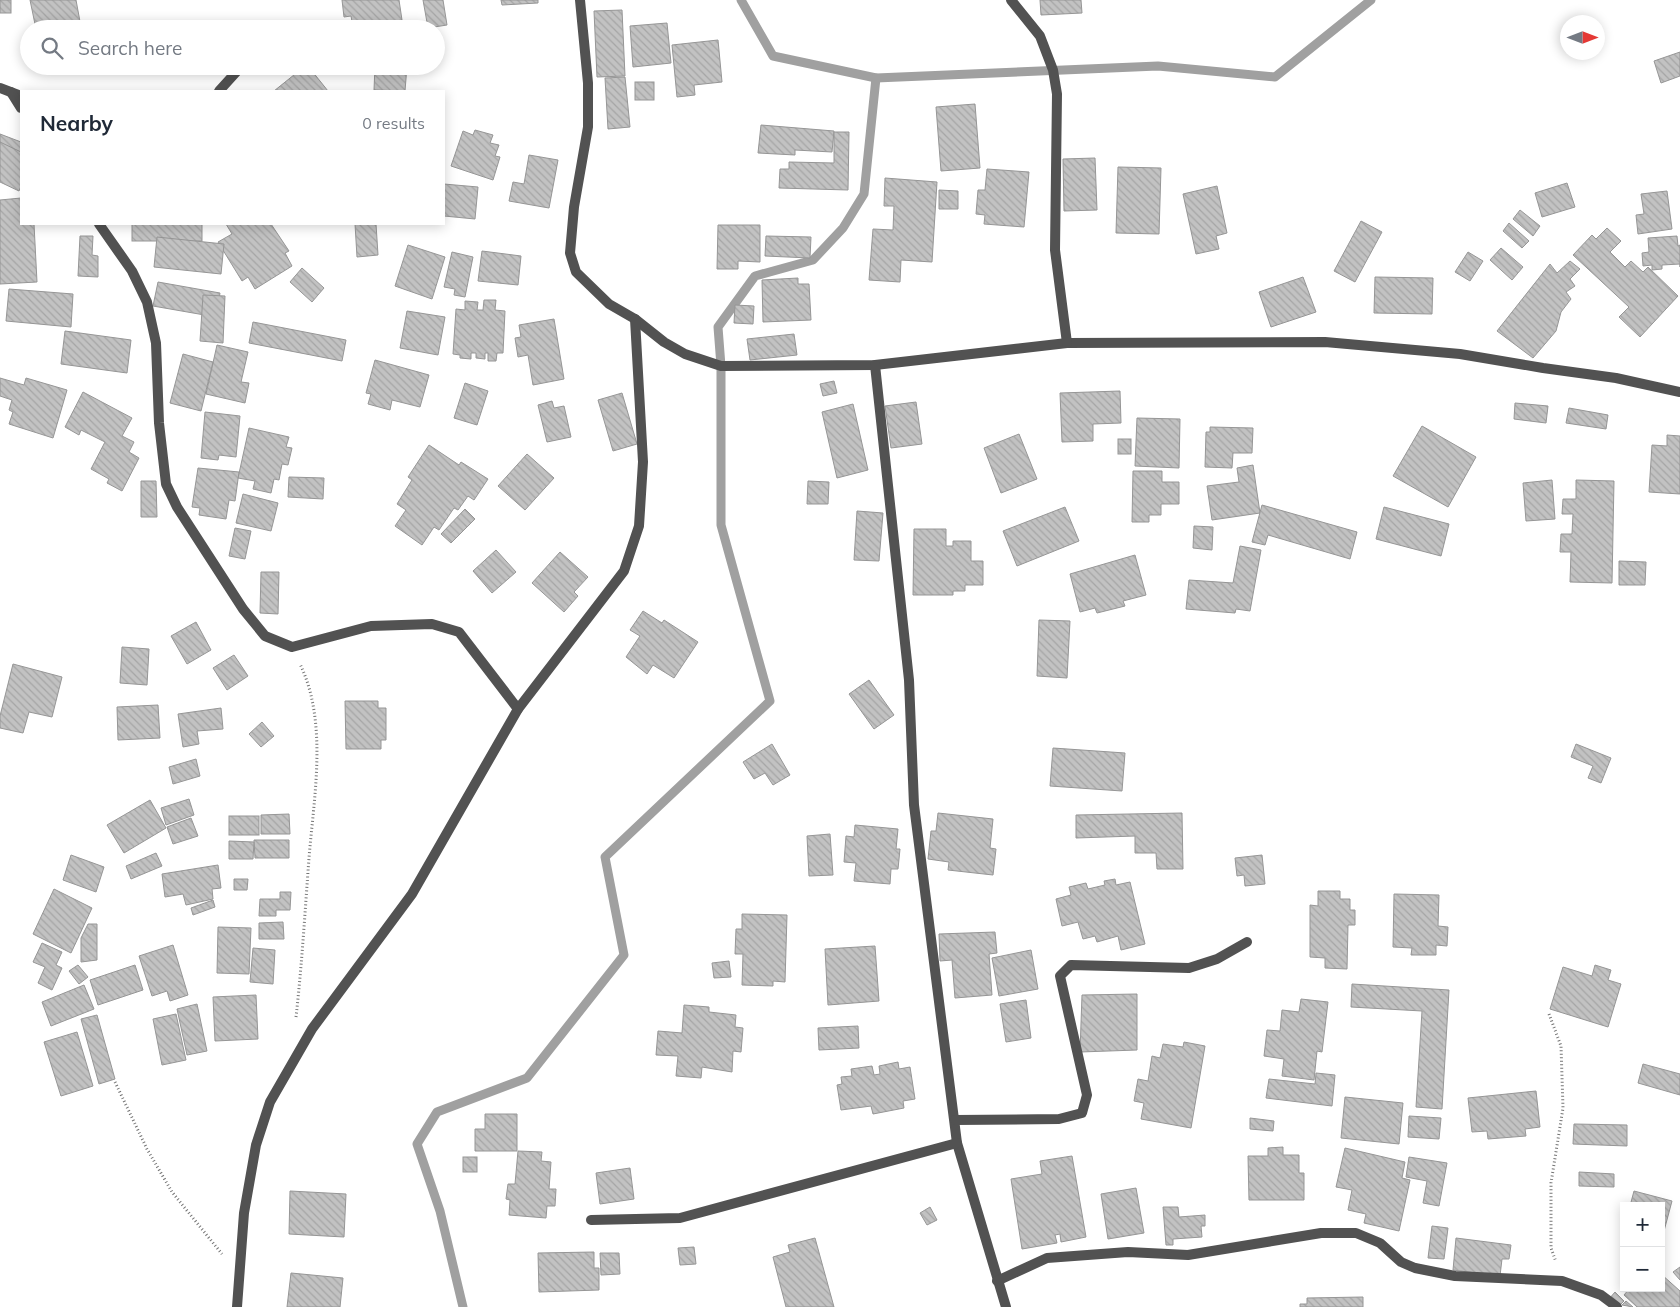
<!DOCTYPE html>
<meta charset="utf-8">
<style>
:root{--surface:#fff;--page:#f2f2f3;--text:#1f2937;--muted:#747a83;--line:#e0e1e3}
body{margin:0;font-family:Mulish,sans-serif;background:var(--page);color:var(--text)}
.controls{position:absolute;right:15px;bottom:15px;display:grid;overflow:hidden;border-radius:0px;box-shadow:0 2px 12px #0003}
.controls button{width:45px;height:45px;display:grid;place-items:center;padding:0;border:0;border-bottom:1px solid var(--line);background:var(--surface);color:var(--text);font:25px sans-serif}
.compass{position:absolute;left:1560px;top:15px;width:45px;height:45px;border-radius:50%;background:var(--surface);box-shadow:0 2px 12px #0003;rotate:90deg}
.list{margin:0;padding:0;list-style:none}
h2{display:flex;justify-content:space-between;align-items:center;height:65px;margin:0;padding:0 20px;font-size:21px}
h2 small{font-size:16px;font-weight:400;color:var(--muted)}
.icon{flex:none;width:28px;height:28px;fill:none;stroke:currentColor;stroke-width:2;stroke-linecap:round;stroke-linejoin:round}
.map{position:relative;flex:none;width:1680px;height:1307px;overflow:hidden}
.search{position:absolute;background:var(--surface);box-shadow:0 2px 12px #0003;left:20px;top:20px;width:425px;height:55px;display:flex;align-items:center;gap:12px;box-sizing:border-box;padding:0 18px;border-radius:28px;color:var(--muted);font-size:19px}
.panel{position:absolute;background:var(--surface);box-shadow:0 2px 12px #0003;left:20px;top:90px;width:425px;height:135px;border-radius:0px}
.map>svg:first-child{display:block}
.lines{fill:none;stroke-linecap:round;stroke-linejoin:round}
.stream{stroke:#a0a0a0;stroke-width:9}
.building{fill:url(#building-back-hatch);stroke:#969696}
.path{stroke:#747474;stroke-width:3;stroke-dasharray:1 2.5;stroke-linecap:butt}
.street{stroke:#525252;stroke-width:10}
</style>
<div class="map">
<svg width="1680" height="1307" viewBox="0 0 1680 1307">
<defs>
<pattern id="building-back-hatch" width="6" height="6" patternUnits="userSpaceOnUse" patternTransform="scale(1.25)"><rect width="6" height="6" fill="#c2c2c2"/><path d="M-1 5l2 2M0 0l6 6M5-1l2 2" fill="none" stroke="#a5a5a5"/></pattern>
</defs>
<rect width="100%" height="100%" fill="#fff"/>
<g class="lines">
<!-- stream -->
<g class="stream">
<polyline points="741,0 773,56 876,78 1158,66 1275,77 1371,0"/>
<polyline points="463,1307 440,1211 417,1144 437,1112 527,1078 624,955 605,857 770,701 721,525 721,366 718,327 755,276 813,260 843,228 864,194 876,78"/>
</g>
</g>
<!-- building -->
<g class="building">
<rect x="0" y="0" width="11" height="13"/>
<polygon points="30,0 76,0 81,27 87,26 88,29 36,29"/>
<polygon points="342,0 399,0 402,20 353,27 351,16 344,17"/>
<polygon points="423,0 443,0 447,25 428,28"/>
<polygon points="501,0 538,0 538,3 502,5"/>
<polygon points="1040,0 1081,0 1082,13 1041,15"/>
<polygon points="622,10 625,76 597,77 594,11"/>
<polygon points="246,23 249,29 234,29"/>
<polygon points="667,23 671,63 633,67 630,26"/>
<polygon points="718,40 722,82 694,85 695,95 677,97 672,45"/>
<polygon points="1680,52 1680,76 1661,83 1654,61"/>
<polygon points="305,66 308,66 328,91 274,91"/>
<polygon points="375,66 407,66 405,91 374,90"/>
<polygon points="625,77 630,127 608,129 605,78"/>
<rect x="635" y="82" width="19" height="18"/>
<polygon points="975,104 980,168 941,171 936,107"/>
<polygon points="761,125 834,131 832,152 795,150 795,155 758,153"/>
<polygon points="475,130 493,135 490,143 499,145 495,156 500,157 493,180 451,166 463,131 473,135"/>
<polygon points="834,132 849,132 848,190 779,188 780,169 789,169 789,162 834,163"/>
<polygon points="0,134 21,142 21,169 18,177 0,169"/>
<polygon points="0,142 21,152 21,186 19,191 0,182"/>
<polygon points="529,155 558,160 549,208 509,201 513,182 524,184"/>
<polygon points="1095,158 1097,210 1064,211 1063,159"/>
<polygon points="1118,167 1161,168 1159,234 1116,233"/>
<polygon points="987,169 1029,172 1024,227 984,224 985,215 976,214 978,190 985,190"/>
<polygon points="885,178 937,182 932,262 901,260 900,282 869,280 873,229 893,230 894,206 884,206"/>
<polygon points="1567,183 1575,207 1542,217 1535,193"/>
<polygon points="444,184 478,187 475,219 444,216"/>
<polygon points="1217,186 1227,233 1216,236 1219,249 1196,254 1183,194"/>
<polygon points="939,190 958,191 958,209 939,209"/>
<polygon points="1667,191 1672,229 1638,234 1636,215 1644,214 1641,194"/>
<polygon points="21,198 21,224 34,224 37,282 0,284 0,200"/>
<polygon points="1520,210 1540,226 1533,236 1513,219"/>
<polygon points="1361,221 1382,232 1355,282 1334,271"/>
<polygon points="1509,223 1529,241 1522,248 1503,231"/>
<rect x="132" y="224" width="70" height="17"/>
<polygon points="226,224 271,224 289,251 285,253 292,266 255,289 248,277 242,281 218,242 232,234"/>
<polygon points="355,224 376,224 378,255 357,257"/>
<polygon points="718,225 760,225 760,262 738,261 738,269 717,269"/>
<polygon points="1607,228 1621,241 1610,252 1625,267 1631,261 1643,272 1648,267 1678,296 1640,337 1619,317 1629,307 1573,255 1592,235 1596,239"/>
<polygon points="80,236 93,236 92,255 98,256 98,277 78,276"/>
<polygon points="766,236 811,237 810,258 765,256"/>
<polygon points="1677,236 1678,246 1680,245 1680,267 1680,264 1662,265 1662,269 1652,270 1652,265 1643,266 1642,253 1649,252 1648,238"/>
<polygon points="157,237 224,244 221,274 154,267"/>
<polygon points="408,245 445,257 432,299 395,286"/>
<polygon points="1501,248 1523,267 1512,280 1490,260"/>
<polygon points="482,251 521,256 518,285 478,281"/>
<polygon points="452,252 473,257 465,297 454,295 455,289 444,287"/>
<polygon points="1468,252 1483,261 1470,281 1455,272"/>
<polygon points="1570,261 1580,269 1570,279 1575,286 1566,292 1571,299 1561,312 1556,331 1533,358 1497,331 1550,264 1557,273"/>
<polygon points="302,268 324,288 312,302 290,282"/>
<polygon points="1303,277 1316,312 1271,327 1259,292"/>
<polygon points="1375,277 1433,278 1432,314 1374,313"/>
<polygon points="798,278 798,284 809,284 811,320 763,322 762,280"/>
<polygon points="158,282 220,293 216,317 153,306"/>
<polygon points="9,289 73,294 71,327 6,321"/>
<polygon points="203,295 225,296 223,343 200,341"/>
<polygon points="484,300 496,300 495,310 505,311 503,353 497,353 496,361 488,361 488,353 485,353 485,359 476,358 476,353 471,353 471,359 460,358 460,355 453,354 456,309 465,310 465,301 478,302 477,310 483,310"/>
<polygon points="735,305 754,306 753,324 734,323"/>
<polygon points="407,311 445,317 438,355 400,348"/>
<polygon points="554,319 564,379 533,385 528,355 518,357 515,338 521,337 519,325"/>
<polygon points="253,322 346,340 342,361 249,343"/>
<polygon points="65,331 131,340 127,373 61,364"/>
<polygon points="794,334 797,355 750,360 747,339"/>
<polygon points="217,345 248,352 241,382 249,383 245,403 206,394"/>
<polygon points="183,354 213,362 201,411 170,403"/>
<polygon points="375,360 429,375 420,407 392,400 390,410 368,404 371,394 366,393"/>
<polygon points="0,378 24,385 26,378 67,390 53,438 9,424 13,412 9,410 12,400 0,396"/>
<polygon points="834,381 837,393 823,396 820,384"/>
<polygon points="465,383 488,391 477,425 454,418"/>
<polygon points="1120,391 1121,423 1093,424 1093,441 1062,442 1060,393"/>
<polygon points="83,392 132,418 122,436 134,442 129,452 139,458 122,491 107,483 109,479 91,469 105,442 81,430 79,435 65,427"/>
<polygon points="622,393 637,444 613,451 598,400"/>
<polygon points="552,401 554,408 564,406 571,437 547,442 538,405"/>
<polygon points="916,402 922,444 891,448 885,406"/>
<polygon points="1515,403 1548,406 1546,423 1514,419"/>
<polygon points="853,404 868,470 837,478 822,412"/>
<polygon points="1569,408 1608,415 1606,429 1566,423"/>
<polygon points="205,412 240,416 236,457 219,455 218,460 201,458"/>
<polygon points="1137,418 1180,419 1179,468 1135,466"/>
<polygon points="1422,426 1476,457 1448,507 1393,476"/>
<polygon points="1210,427 1253,428 1252,453 1233,453 1232,468 1205,467 1206,432 1210,432"/>
<polygon points="249,428 289,437 286,447 292,448 288,465 282,464 279,480 274,479 271,493 253,489 255,481 238,478"/>
<polygon points="1019,434 1037,479 1001,493 984,448"/>
<polygon points="1667,435 1680,436 1680,494 1649,492 1652,445 1667,446"/>
<rect x="1118" y="439" width="13" height="15"/>
<polygon points="429,445 459,465 461,462 488,479 474,500 468,496 458,510 454,508 439,530 434,527 422,545 395,526 406,510 397,504 412,480 408,477"/>
<polygon points="527,454 554,478 525,510 498,486"/>
<polygon points="1253,465 1260,513 1212,520 1207,486 1239,482 1237,468"/>
<polygon points="198,468 239,472 235,501 229,500 226,519 199,515 200,508 192,507"/>
<polygon points="1133,471 1162,471 1162,482 1179,482 1179,504 1161,504 1161,515 1149,515 1149,522 1132,522"/>
<polygon points="289,477 324,478 323,499 288,497"/>
<polygon points="1552,480 1555,519 1526,521 1523,483"/>
<polygon points="1576,480 1614,481 1612,583 1570,582 1571,552 1560,552 1561,534 1572,534 1573,514 1562,514 1563,499 1576,499"/>
<polygon points="141,481 156,481 157,517 141,517"/>
<polygon points="808,481 829,482 828,504 807,504"/>
<polygon points="243,494 278,503 271,531 236,523"/>
<polygon points="1262,505 1357,532 1350,559 1268,535 1265,545 1252,542"/>
<polygon points="1065,507 1079,541 1017,566 1003,531"/>
<polygon points="1384,507 1449,524 1441,556 1376,539"/>
<polygon points="465,509 475,519 451,543 441,534"/>
<polygon points="857,511 883,513 879,561 854,560"/>
<polygon points="1194,526 1213,527 1212,550 1193,548"/>
<polygon points="235,528 251,531 245,559 229,556"/>
<polygon points="914,529 946,529 946,546 953,546 953,541 971,541 971,561 983,561 983,585 965,585 965,591 953,591 953,595 913,595"/>
<polygon points="1240,546 1261,550 1250,611 1236,609 1235,613 1186,609 1189,580 1233,583"/>
<polygon points="496,550 516,572 492,593 473,571"/>
<polygon points="560,552 588,577 574,592 578,596 564,612 532,583"/>
<polygon points="1135,555 1146,595 1123,601 1125,606 1097,613 1095,608 1080,612 1070,574"/>
<polygon points="1619,561 1646,562 1645,585 1619,585"/>
<polygon points="261,572 279,572 278,614 260,613"/>
<polygon points="643,611 662,623 664,620 698,642 674,678 653,665 647,674 626,657 640,636 630,630"/>
<polygon points="1039,620 1070,621 1067,678 1037,676"/>
<polygon points="196,622 211,650 187,664 171,636"/>
<polygon points="122,647 149,649 147,685 120,683"/>
<polygon points="234,655 248,676 227,690 213,668"/>
<polygon points="13,664 62,677 52,717 29,712 23,733 0,728 0,716"/>
<polygon points="869,680 894,715 874,729 849,694"/>
<polygon points="345,701 378,701 378,708 386,708 386,740 381,740 381,749 346,749"/>
<polygon points="158,705 160,738 118,740 117,707"/>
<polygon points="221,708 223,729 197,731 199,744 183,747 178,714"/>
<polygon points="262,722 274,736 261,747 249,734"/>
<polygon points="772,744 790,775 773,785 765,773 754,779 743,762"/>
<polygon points="1576,744 1611,758 1601,783 1588,778 1593,766 1571,757"/>
<polygon points="1053,748 1125,753 1122,791 1050,786"/>
<polygon points="196,759 200,776 173,784 169,767"/>
<polygon points="189,799 194,815 166,825 161,808"/>
<polygon points="150,800 166,828 124,853 107,825"/>
<polygon points="938,813 993,819 990,848 996,849 993,875 948,870 949,862 928,859 931,831 936,831"/>
<polygon points="1182,813 1183,869 1157,869 1156,853 1135,853 1135,836 1076,838 1076,815"/>
<polygon points="289,814 290,834 261,834 261,815"/>
<rect x="229" y="816" width="30" height="19"/>
<polygon points="191,818 198,836 173,844 167,827"/>
<polygon points="855,825 898,829 896,849 900,849 898,869 891,869 890,884 854,881 856,863 844,862 846,836 854,837"/>
<polygon points="830,834 833,875 809,876 807,836"/>
<polygon points="254,840 289,840 289,858 255,858"/>
<polygon points="229,841 254,842 253,859 229,859"/>
<polygon points="156,853 162,866 131,879 126,866"/>
<polygon points="71,855 104,867 96,892 63,880"/>
<polygon points="1262,855 1265,884 1245,886 1244,875 1237,876 1235,858"/>
<polygon points="218,865 221,888 212,889 213,899 186,905 183,894 165,897 162,874"/>
<polygon points="234,879 248,879 247,890 234,890"/>
<polygon points="1115,879 1116,885 1130,882 1145,944 1121,950 1118,936 1097,942 1095,936 1083,939 1078,922 1062,926 1056,899 1071,895 1069,887 1086,883 1088,889 1105,885 1104,881"/>
<polygon points="54,889 92,908 71,953 33,934"/>
<polygon points="1318,891 1340,891 1340,899 1350,899 1350,910 1355,910 1355,925 1348,925 1347,969 1325,968 1325,958 1310,957 1310,905 1318,906"/>
<polygon points="280,892 291,892 290,910 276,910 276,916 259,916 260,899 280,899"/>
<polygon points="1394,894 1439,895 1438,926 1448,927 1447,946 1436,945 1436,955 1411,955 1412,948 1393,947"/>
<polygon points="213,900 215,907 193,915 191,908"/>
<polygon points="742,914 787,915 785,982 773,981 773,986 742,985 743,954 735,954 736,929 742,929"/>
<polygon points="283,922 284,939 259,939 259,923"/>
<polygon points="88,924 97,924 97,960 81,962 81,938"/>
<polygon points="218,927 251,928 249,974 217,973"/>
<polygon points="995,932 997,953 989,954 992,995 955,998 952,960 940,961 939,934"/>
<polygon points="42,943 62,952 56,965 62,968 52,990 38,983 45,967 33,962"/>
<polygon points="173,945 188,995 170,1001 167,991 152,996 139,956"/>
<polygon points="875,946 879,1001 828,1005 825,949"/>
<polygon points="253,948 275,950 273,984 250,982"/>
<polygon points="1031,950 1038,989 999,996 992,958"/>
<polygon points="729,961 731,977 714,978 712,963"/>
<polygon points="78,965 88,977 79,984 69,971"/>
<polygon points="135,965 143,990 98,1005 90,980"/>
<polygon points="1595,965 1611,970 1608,980 1621,984 1608,1027 1550,1009 1563,967 1592,976"/>
<polygon points="1352,984 1449,990 1442,1109 1416,1107 1422,1011 1351,1007"/>
<polygon points="84,985 94,1009 51,1026 42,1002"/>
<polygon points="1137,994 1137,1050 1080,1052 1082,995"/>
<polygon points="256,995 258,1039 215,1041 213,997"/>
<polygon points="1301,999 1328,1002 1322,1052 1317,1051 1314,1080 1282,1076 1284,1059 1264,1056 1267,1030 1280,1031 1282,1010 1299,1012"/>
<polygon points="1026,1000 1031,1038 1006,1042 1000,1004"/>
<polygon points="197,1004 207,1051 187,1055 177,1009"/>
<polygon points="684,1005 709,1007 709,1012 736,1015 735,1027 743,1028 741,1052 733,1051 732,1072 702,1067 701,1078 676,1076 678,1056 656,1055 658,1031 682,1033"/>
<polygon points="176,1014 186,1060 162,1065 153,1019"/>
<polygon points="97,1015 115,1079 99,1084 81,1019"/>
<polygon points="858,1026 859,1048 819,1050 818,1028"/>
<polygon points="77,1032 93,1086 61,1096 44,1042"/>
<polygon points="1184,1042 1205,1046 1191,1128 1141,1119 1144,1103 1134,1101 1138,1079 1148,1081 1152,1056 1160,1058 1163,1044 1183,1047"/>
<polygon points="898,1062 899,1069 910,1067 915,1099 903,1101 904,1108 873,1114 871,1106 841,1110 837,1085 842,1084 841,1077 852,1076 851,1069 872,1066 874,1075 880,1074 879,1066"/>
<polygon points="1643,1064 1680,1074 1680,1095 1638,1083"/>
<polygon points="1316,1073 1335,1075 1332,1106 1266,1098 1269,1079 1315,1084"/>
<polygon points="1536,1091 1540,1127 1525,1129 1526,1136 1488,1139 1487,1131 1472,1132 1468,1098"/>
<polygon points="1345,1097 1403,1103 1399,1144 1341,1138"/>
<polygon points="485,1114 517,1114 517,1151 475,1151 475,1129 485,1129"/>
<polygon points="1409,1116 1441,1118 1439,1139 1408,1137"/>
<polygon points="1250,1118 1274,1121 1273,1131 1250,1129"/>
<polygon points="1574,1124 1627,1125 1627,1146 1573,1144"/>
<polygon points="1283,1147 1283,1155 1299,1155 1299,1173 1304,1173 1304,1200 1249,1200 1248,1156 1268,1156 1268,1148"/>
<polygon points="1345,1148 1405,1162 1402,1178 1410,1180 1399,1231 1364,1223 1366,1214 1348,1210 1352,1190 1336,1187"/>
<polygon points="518,1151 542,1152 541,1161 551,1162 549,1189 556,1189 555,1206 547,1206 546,1218 509,1215 510,1200 506,1199 508,1184 515,1184"/>
<polygon points="1072,1156 1086,1237 1061,1242 1060,1234 1055,1235 1057,1243 1022,1249 1011,1179 1042,1174 1040,1161"/>
<rect x="463" y="1157" width="14" height="15"/>
<polygon points="1409,1157 1447,1163 1439,1206 1423,1203 1427,1181 1406,1177"/>
<polygon points="630,1168 634,1199 600,1204 596,1173"/>
<polygon points="1579,1172 1614,1174 1614,1187 1579,1186"/>
<polygon points="1136,1188 1144,1233 1108,1239 1101,1194"/>
<polygon points="290,1191 346,1194 344,1237 289,1234"/>
<polygon points="1634,1191 1672,1201 1664,1231 1661,1230 1661,1206 1630,1206"/>
<polygon points="930,1207 937,1220 927,1225 920,1213"/>
<polygon points="1163,1207 1178,1207 1179,1217 1205,1215 1205,1226 1201,1226 1202,1237 1173,1239 1173,1245 1166,1245"/>
<polygon points="1432,1226 1448,1228 1444,1259 1428,1258"/>
<polygon points="815,1238 834,1307 786,1307 773,1257 790,1252 788,1245"/>
<polygon points="1456,1238 1511,1245 1509,1259 1502,1259 1500,1276 1453,1270"/>
<polygon points="694,1247 696,1264 680,1265 678,1248"/>
<polygon points="594,1252 594,1268 599,1268 599,1290 539,1292 538,1253"/>
<polygon points="600,1253 619,1253 620,1274 601,1275"/>
<polygon points="1680,1267 1680,1280 1673,1272"/>
<polygon points="291,1273 343,1278 340,1307 287,1307"/>
<polygon points="1661,1274 1680,1291 1680,1307 1637,1307 1624,1295 1630,1288 1661,1288"/>
<polygon points="1615,1292 1624,1301 1618,1307 1609,1299"/>
<polygon points="1363,1297 1363,1307 1300,1307 1300,1304 1307,1304 1307,1298"/>
<polygon points="1626,1301 1633,1307 1622,1305"/>
</g>
<g class="lines">
<!-- path -->
<g class="path">
<polyline points="1549,1014 1561,1046 1563,1108 1551,1183 1551,1248 1556,1262"/>
<path d="M296,1017C302,964 305,911 309,858C314,796 328,722 300,664"/>
<polyline points="115,1082 147,1149 172,1192 222,1254"/>
</g>
<!-- street -->
<g class="street">
<polyline points="580,0 588,83 588,127 574,207 570,253 576,272 609,304 635,319 664,342 685,354 721,366 875,365 1067,343 1325,342 1460,354 1543,368 1616,378 1680,392"/>
<polyline points="1011,0 1040,36 1053,70 1057,94 1055,250 1067,343"/>
<polyline points="0,88 21,96"/>
<polyline points="219,91 238,70"/>
<polyline points="11,92 21,108"/>
<polyline points="99,224 132,271 147,302 156,343 159,423 166,484 177,507 243,609 265,636 292,647 371,626 432,624 459,632 518,709"/>
<polyline points="875,365 909,680 914,805 957,1143 1006,1307"/>
<polyline points="955,1120 1059,1119 1082,1113 1087,1095 1060,976 1071,965 1189,968 1217,959 1247,942"/>
<polyline points="591,1220 680,1218 957,1143"/>
<polyline points="997,1281 1047,1258 1128,1252 1188,1255 1321,1233 1356,1233 1380,1243 1401,1262 1415,1268 1455,1276 1562,1281 1601,1295 1617,1307"/>
<polyline points="237,1307 244,1213 256,1145 270,1102 312,1029 412,894 518,709 624,571 639,526 643,462 635,319"/>
</g>
</g>
</svg>
<div class="controls">
<button>+</button>
<button>−</button>
</div>
<svg class="compass" viewBox="-18 -18 36 36"><path d="M0-13l5 13h-10z" fill="#e53935"/><path d="M0 13l5-13h-10z" fill="#747a83"/></svg>
<div class="search"><svg class="icon" aria-label="search" viewBox="0 0 24 24"><circle cx="10" cy="10" r="6"/><path d="M15 15l6 6"/></svg>Search here</div>
<section class="panel">
<h2>Nearby<small>0 results</small></h2>
<ul class="list">
</ul>
</section>
</div>
